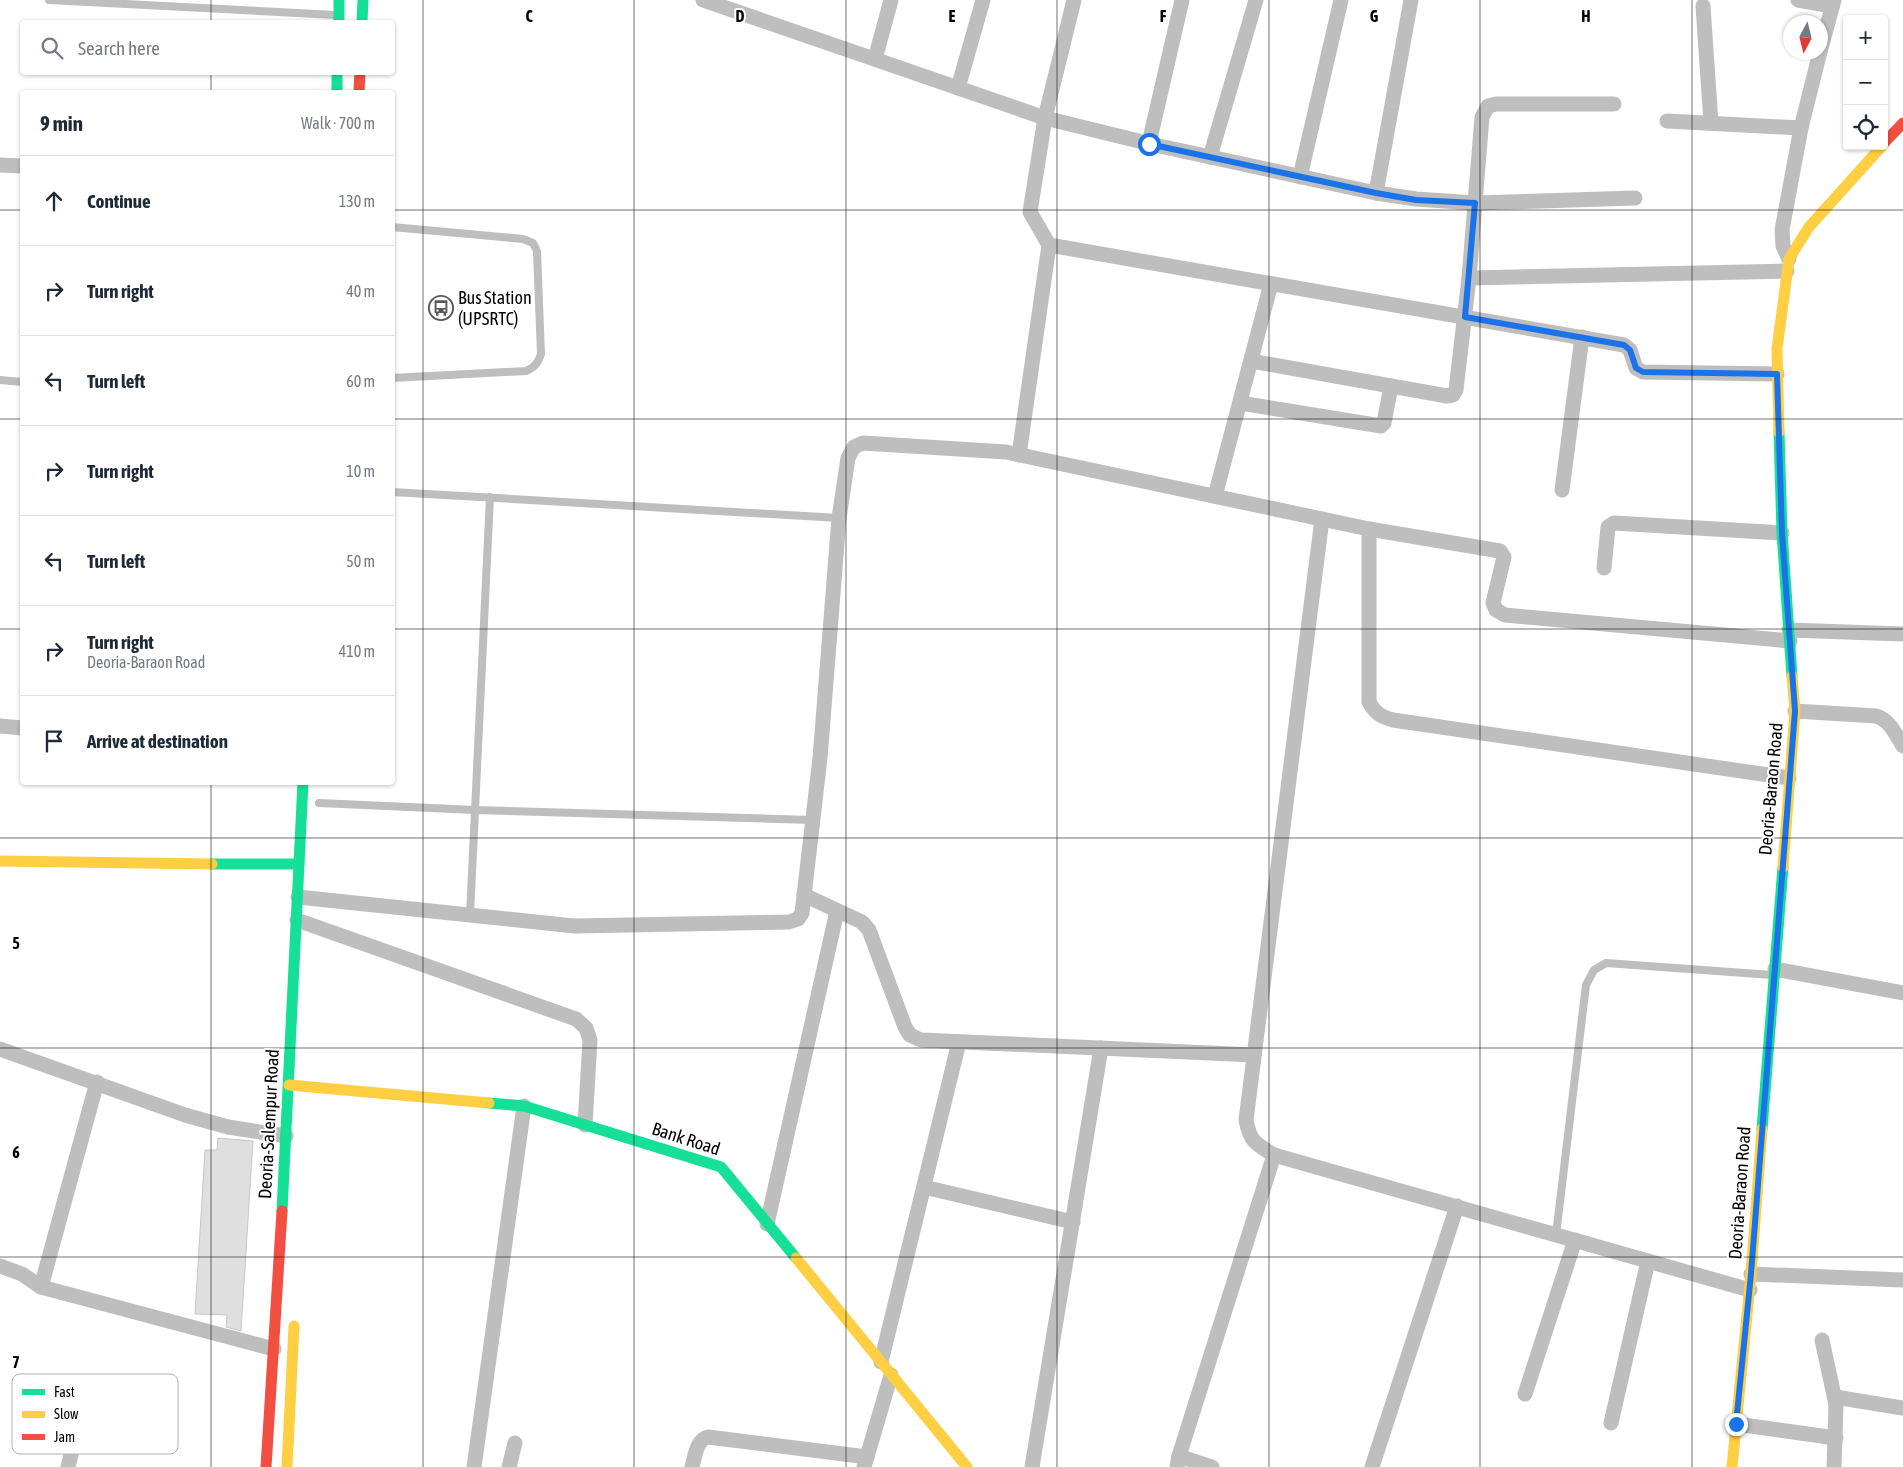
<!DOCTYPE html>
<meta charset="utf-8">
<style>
:root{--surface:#fff;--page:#f6f6f7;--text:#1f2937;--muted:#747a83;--line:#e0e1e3}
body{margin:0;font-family:"Asap Condensed",sans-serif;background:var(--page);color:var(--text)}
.controls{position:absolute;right:15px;top:15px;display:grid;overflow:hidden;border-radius:5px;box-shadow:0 1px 4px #0004}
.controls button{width:45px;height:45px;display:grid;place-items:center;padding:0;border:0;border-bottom:1px solid var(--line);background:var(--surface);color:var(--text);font:25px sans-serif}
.compass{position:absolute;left:1783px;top:15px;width:45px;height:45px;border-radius:50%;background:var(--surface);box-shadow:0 1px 4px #0004;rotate:187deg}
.stop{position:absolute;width:15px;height:15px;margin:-11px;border:4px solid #1a73e8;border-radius:50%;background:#fff}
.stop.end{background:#1a73e8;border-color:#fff;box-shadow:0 1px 5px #0008}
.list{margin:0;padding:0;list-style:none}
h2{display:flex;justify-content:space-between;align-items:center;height:65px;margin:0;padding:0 20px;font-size:21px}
h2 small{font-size:16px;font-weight:400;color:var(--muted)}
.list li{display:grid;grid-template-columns:32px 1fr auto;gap:15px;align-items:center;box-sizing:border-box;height:90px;padding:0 20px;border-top:1px solid var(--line)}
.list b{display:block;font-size:19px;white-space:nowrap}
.list p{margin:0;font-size:16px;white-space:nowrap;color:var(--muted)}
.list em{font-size:16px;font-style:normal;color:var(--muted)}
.icon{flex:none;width:28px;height:28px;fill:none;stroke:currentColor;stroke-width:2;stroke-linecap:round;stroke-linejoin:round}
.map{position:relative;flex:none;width:1903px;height:1467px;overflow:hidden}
.search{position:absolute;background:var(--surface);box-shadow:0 1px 4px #0004;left:20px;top:20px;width:375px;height:55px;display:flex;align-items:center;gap:12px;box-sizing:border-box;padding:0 18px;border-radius:5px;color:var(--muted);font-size:19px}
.panel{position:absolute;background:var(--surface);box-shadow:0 1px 4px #0004;left:20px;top:90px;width:375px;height:695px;border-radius:5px}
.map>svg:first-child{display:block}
.building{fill:#dfdfdf;stroke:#c7c7c7}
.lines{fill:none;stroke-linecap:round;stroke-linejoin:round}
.lane{stroke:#bebebe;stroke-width:8}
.street{stroke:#bebebe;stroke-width:15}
.fast{stroke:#16e098;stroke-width:11}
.slow{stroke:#ffcf43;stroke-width:11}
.jam{stroke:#f24e42;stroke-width:11}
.route{stroke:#1a73e8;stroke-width:6}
.grid{fill:none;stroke:#000;stroke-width:1;stroke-opacity:0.55}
.labels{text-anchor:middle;stroke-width:4;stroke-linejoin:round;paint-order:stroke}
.poi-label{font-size:18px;fill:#000;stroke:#fff;text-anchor:start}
.street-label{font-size:18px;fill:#000;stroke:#fff}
.key{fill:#fff;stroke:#b2b2b2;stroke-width:1}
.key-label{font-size:14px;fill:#000}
.grid-label{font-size:16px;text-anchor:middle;font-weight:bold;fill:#000;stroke:#fff;stroke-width:4;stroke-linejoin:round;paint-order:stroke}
</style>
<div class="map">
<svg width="1903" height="1467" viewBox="0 0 1903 1467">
<rect width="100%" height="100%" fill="#fff"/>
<!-- building -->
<polygon class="building" points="218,1138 253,1141 241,1331 226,1327 227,1315 195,1314 205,1150 217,1150"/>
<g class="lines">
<!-- lane -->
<g class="lane">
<polyline points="49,0 335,15"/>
<path d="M392,227L523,239L533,243L537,251L541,354C538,363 535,367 526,371L392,378"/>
<polyline points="0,380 22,382"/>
<polyline points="392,492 839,518"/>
<polyline points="319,803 475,810 812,820"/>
<polyline points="470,915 490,497"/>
<polyline points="1556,1235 1586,985 1594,970 1606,963 1772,975"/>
</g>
<!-- street -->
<g class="street">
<polyline points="703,0 1045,118 1155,145 1376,193 1416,199 1475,203 1635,198"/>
<polyline points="1798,0 1832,6"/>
<polyline points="1703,6 1711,123"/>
<polyline points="1820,52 1834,0"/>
<polyline points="875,59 891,0"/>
<polyline points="958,88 983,0"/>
<polyline points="1667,121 1801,128"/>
<polyline points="1149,143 1182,0"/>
<polyline points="1210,157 1256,0"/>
<polyline points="0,165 22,166"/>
<polyline points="1300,177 1341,0"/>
<polyline points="1376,193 1411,0"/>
<polyline points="1049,245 1624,345 1630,350 1636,368 1643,372 1777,374"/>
<polyline points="1789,259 1783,246 1782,230 1801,128 1820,52"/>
<polyline points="1469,278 1787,271"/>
<polyline points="1251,361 1447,396 1453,395 1456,390 1469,278 1482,117 1488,106 1496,104 1614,104"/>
<polyline points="1240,403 1381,426 1384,423 1391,386"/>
<polyline points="1019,455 1049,245 1030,212 1045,118 1074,0"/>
<polyline points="1562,490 1582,337"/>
<polyline points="1215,496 1271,284"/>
<polyline points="1369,529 1500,551 1504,557 1493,603 1496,610 1505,615 1790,641"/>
<polyline points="1604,568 1608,527 1614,523 1782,533"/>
<polyline points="1789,630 1903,634"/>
<path d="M1795,711L1876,716C1890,720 1896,735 1903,746"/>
<polyline points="0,726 22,728"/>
<polyline points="804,895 862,922 869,930 905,1027 910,1035 921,1040 1254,1055"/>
<path d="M298,897L574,926L789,922L798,919L802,913L820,758L839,518L848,458L854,447L863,443L1006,452L1369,529V702C1375,713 1381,717 1393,720L1789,778"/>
<polyline points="297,920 576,1019 586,1028 590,1040 585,1125"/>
<polyline points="1775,969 1903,993"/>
<polyline points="0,1049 185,1115 228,1127 286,1136"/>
<polyline points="97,1082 41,1287 274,1349"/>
<path d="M1274,1155C1256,1144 1250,1142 1246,1120L1322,519"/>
<polyline points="924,1187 1073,1222"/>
<polyline points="767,1224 837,911"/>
<polyline points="0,1266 22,1274 41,1287"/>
<polyline points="1751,1274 1903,1280"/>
<polyline points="1822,1340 1836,1405 1834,1467"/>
<polyline points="881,1362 959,1042"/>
<polyline points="1525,1394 1575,1240"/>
<polyline points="1835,1397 1903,1408"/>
<polyline points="1611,1423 1648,1261"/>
<polyline points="1736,1424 1836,1438"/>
<polyline points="1179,1456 1274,1155 1750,1290"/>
<polyline points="68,1467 86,1394"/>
<polyline points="474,1467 524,1106"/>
<polyline points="509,1467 515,1443"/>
<path d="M692,1467C695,1457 696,1440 708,1437L867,1457"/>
<polyline points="864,1467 891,1375"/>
<polyline points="1032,1467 1101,1048"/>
<polyline points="1177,1467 1179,1456 1212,1467"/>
<polyline points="1372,1467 1457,1206"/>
</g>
<!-- fast -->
<g class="fast">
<polyline points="339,0 339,22"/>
<polyline points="362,22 363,0"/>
<polyline points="337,72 337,92"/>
<polyline points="1779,432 1782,533 1792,676"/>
<polyline points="212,864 299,864"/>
<polyline points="489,1103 524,1106 721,1167 796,1258"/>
<polyline points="1762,1129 1783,867"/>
<polyline points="282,1211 303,782"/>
</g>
<!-- slow -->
<g class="slow">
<polyline points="1779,432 1777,349 1789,259 1809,227 1882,146"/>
<polyline points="0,861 212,864"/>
<polyline points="1783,867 1795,711 1792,676"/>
<polyline points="289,1085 489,1103"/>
<polyline points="796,1258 967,1467"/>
<polyline points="287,1467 294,1326"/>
<polyline points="1732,1467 1751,1274 1762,1129"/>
</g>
<!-- jam -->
<g class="jam">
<polyline points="359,92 360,72"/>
<polyline points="1884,143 1903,123"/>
<polyline points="266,1467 282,1211"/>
</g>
</g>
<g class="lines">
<!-- route -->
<polyline class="route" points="1149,144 1376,193 1416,200 1475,203 1465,317 1624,345 1630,350 1636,368 1643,372 1777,374 1782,533 1795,711 1751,1274 1736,1424"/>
</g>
<!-- grid -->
<path class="grid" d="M211,0V22M423,0V1467M634,0V1467M846,0V1467M1057,0V1467M1269,0V1467M1480,0V1467M1692,0V1467M211,72V92M0,210H22M392,210H1903M0,419H22M392,419H1903M0,629H22M392,629H1903M211,782V1467M0,838H1903M0,1048H1903M0,1257H1903"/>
<!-- icons -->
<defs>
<symbol id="bus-ring" viewBox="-11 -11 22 22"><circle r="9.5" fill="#fff" stroke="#595959" stroke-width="1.5"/><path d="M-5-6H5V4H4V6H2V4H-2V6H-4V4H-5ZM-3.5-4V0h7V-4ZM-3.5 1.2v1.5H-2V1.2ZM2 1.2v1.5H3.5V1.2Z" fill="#595959"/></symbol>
</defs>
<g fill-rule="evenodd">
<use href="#bus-ring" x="427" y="294" width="28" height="28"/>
</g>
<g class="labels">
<!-- poi labels -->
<g class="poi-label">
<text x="458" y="304">Bus Station<tspan x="458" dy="21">(UPSRTC)</tspan></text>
</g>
<!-- street labels -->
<g class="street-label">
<text transform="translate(1771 789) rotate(-85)" y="6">Deoria-Baraon Road</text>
<text transform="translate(269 1124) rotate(-87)" y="6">Deoria-Salempur Road</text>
<text transform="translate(686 1139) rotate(18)" y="6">Bank Road</text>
<text transform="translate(1740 1193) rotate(-86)" y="6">Deoria-Baraon Road</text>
</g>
</g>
<!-- legend -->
<rect x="12" y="1374" width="166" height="80" rx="8" class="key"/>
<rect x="22" y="1389" width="23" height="6" fill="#16e098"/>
<rect x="22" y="1411" width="23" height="7" fill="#ffcf43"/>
<rect x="22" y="1434" width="23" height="6" fill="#f24e42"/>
<g class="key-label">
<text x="54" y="1397">Fast</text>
<text x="54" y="1419">Slow</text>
<text x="54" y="1442">Jam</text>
</g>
<g class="grid-label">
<text x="529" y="22">C</text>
<text x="740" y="22">D</text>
<text x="952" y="22">E</text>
<text x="1163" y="22">F</text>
<text x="1374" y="22">G</text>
<text x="1586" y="22">H</text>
<text x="16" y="949">5</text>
<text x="16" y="1158">6</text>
<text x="16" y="1368">7</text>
</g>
</svg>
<div class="controls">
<button>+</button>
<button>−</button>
<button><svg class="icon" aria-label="locate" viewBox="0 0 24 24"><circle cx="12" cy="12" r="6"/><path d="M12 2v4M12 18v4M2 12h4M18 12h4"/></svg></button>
</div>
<svg class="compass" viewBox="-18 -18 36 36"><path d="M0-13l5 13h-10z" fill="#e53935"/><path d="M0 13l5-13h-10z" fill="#747a83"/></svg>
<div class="stop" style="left:1149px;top:144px"></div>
<div class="stop end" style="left:1736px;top:1424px"></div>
<div class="search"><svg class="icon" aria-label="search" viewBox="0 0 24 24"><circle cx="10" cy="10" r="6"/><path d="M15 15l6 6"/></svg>Search here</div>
<section class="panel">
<h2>9 min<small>Walk · 700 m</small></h2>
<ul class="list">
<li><svg class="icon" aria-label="ahead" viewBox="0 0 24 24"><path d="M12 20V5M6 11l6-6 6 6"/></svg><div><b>Continue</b></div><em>130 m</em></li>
<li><svg class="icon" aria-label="right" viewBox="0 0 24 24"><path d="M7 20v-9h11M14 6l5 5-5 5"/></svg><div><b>Turn right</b></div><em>40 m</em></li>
<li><svg class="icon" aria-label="left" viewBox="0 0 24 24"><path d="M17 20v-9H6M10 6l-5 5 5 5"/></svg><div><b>Turn left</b></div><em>60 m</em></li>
<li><svg class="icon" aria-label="right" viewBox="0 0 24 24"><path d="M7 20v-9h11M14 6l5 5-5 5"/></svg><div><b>Turn right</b></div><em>10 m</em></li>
<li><svg class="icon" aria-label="left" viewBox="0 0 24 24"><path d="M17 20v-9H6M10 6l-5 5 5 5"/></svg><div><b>Turn left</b></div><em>50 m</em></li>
<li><svg class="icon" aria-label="right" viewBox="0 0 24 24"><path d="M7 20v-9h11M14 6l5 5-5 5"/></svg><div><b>Turn right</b><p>Deoria-Baraon Road</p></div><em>410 m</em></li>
<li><svg class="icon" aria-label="arrive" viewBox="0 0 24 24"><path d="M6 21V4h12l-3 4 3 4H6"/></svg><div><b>Arrive at destination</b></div></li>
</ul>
</section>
</div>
